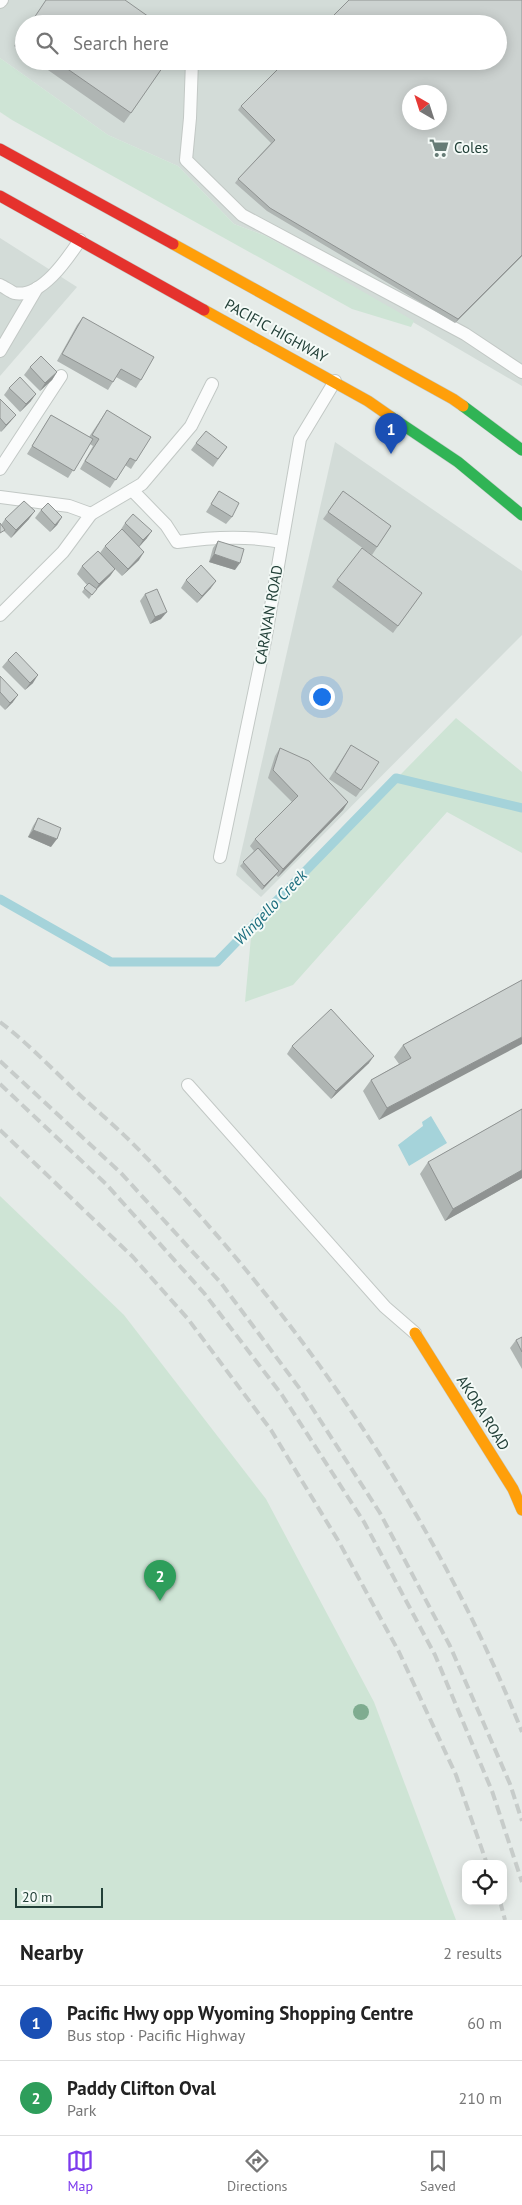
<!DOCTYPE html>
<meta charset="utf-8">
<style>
:root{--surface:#fff;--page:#f6f6f6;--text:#222;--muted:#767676;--line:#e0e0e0;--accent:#7c3aed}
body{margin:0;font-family:"PT Sans",sans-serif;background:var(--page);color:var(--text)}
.controls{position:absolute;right:15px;bottom:15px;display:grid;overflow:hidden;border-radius:10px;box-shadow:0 2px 12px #0003}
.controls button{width:45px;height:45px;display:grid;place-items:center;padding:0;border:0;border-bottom:1px solid var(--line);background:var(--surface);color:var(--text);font:25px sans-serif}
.compass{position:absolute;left:402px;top:85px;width:45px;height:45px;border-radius:50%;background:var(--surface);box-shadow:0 2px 12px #0003;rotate:321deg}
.scale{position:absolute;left:15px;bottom:12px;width:88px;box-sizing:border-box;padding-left:5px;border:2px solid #224038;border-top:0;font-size:14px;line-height:18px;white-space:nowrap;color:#224038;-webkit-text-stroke:4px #f4faf7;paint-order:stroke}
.you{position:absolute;left:321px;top:696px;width:18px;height:18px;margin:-12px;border:4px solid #fff;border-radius:50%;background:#1a73e8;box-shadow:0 0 0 8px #1a73e833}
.badge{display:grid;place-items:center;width:32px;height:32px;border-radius:50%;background:var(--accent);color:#fff;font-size:16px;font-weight:700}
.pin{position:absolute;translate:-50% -41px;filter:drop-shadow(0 1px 2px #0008)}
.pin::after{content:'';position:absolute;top:26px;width:18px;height:15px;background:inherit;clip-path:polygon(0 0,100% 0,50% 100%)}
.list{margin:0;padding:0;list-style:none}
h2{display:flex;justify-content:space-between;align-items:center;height:65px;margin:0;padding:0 20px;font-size:21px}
h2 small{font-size:16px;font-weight:400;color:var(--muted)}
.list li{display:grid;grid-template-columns:32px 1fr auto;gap:15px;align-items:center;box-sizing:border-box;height:75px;padding:0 20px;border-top:1px solid var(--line)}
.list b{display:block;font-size:19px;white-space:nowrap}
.list p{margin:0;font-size:16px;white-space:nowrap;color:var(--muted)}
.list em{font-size:16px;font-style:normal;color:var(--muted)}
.icon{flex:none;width:28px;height:28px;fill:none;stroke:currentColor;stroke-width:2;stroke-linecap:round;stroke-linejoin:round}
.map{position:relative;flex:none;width:522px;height:1920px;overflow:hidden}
.search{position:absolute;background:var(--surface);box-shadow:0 2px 12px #0003;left:15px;right:15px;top:15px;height:55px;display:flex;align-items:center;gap:12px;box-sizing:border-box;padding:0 18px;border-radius:28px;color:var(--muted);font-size:19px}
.sheet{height:215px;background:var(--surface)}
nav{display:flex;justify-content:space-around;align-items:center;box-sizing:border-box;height:70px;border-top:1px solid var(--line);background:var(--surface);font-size:14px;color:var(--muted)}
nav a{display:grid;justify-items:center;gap:2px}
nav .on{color:var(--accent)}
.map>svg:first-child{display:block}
.built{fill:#d3dcd8;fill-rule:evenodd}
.green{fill:#cee4d5}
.water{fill:#a5d3da}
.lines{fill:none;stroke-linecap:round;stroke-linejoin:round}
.stream{stroke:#a5d3da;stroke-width:9}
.lane-casing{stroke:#c2c8c5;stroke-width:14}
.fast-casing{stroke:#c1c9c6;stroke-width:12}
.slow-casing{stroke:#c1c9c6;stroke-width:12}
.jam-casing{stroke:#c1c9c6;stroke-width:12}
.lane{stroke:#fbfcfc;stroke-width:12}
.fast{stroke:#30b455;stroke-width:11}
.slow{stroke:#ff9f0a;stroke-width:11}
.jam{stroke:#e5322d;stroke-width:11}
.rail{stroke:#c7ccca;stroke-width:4;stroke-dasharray:10 5;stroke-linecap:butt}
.tree{fill:#7fac90}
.wall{fill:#afb5b3}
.shaded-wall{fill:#8f9392}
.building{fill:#ccd2d0;stroke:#8f9392;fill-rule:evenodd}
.labels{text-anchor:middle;stroke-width:4;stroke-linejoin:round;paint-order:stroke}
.poi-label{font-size:15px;fill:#224038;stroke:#f4faf7;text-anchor:start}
.street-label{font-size:15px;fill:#224038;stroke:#f4faf7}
.water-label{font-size:16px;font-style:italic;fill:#1a6d7e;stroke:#f4faf7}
</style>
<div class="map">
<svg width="522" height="1920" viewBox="0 0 522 1920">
<rect width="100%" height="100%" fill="#e5ebe8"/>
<!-- built -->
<g class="built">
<path d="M0,0H522V386L266,236L234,224L178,166L108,135L0,58ZM24,24H498V61H24ZM410,92H440V122H410Z"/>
<polygon points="0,238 77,287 0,376"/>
<polygon points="335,442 522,571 522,635 261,897 236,875"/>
</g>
<!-- green -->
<g class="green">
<polygon points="0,58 108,135 178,166 234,224 266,236 414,321 411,327 352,309 12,120 0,112"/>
<polygon points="456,718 522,772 522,853 447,812 293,985 245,1002 252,926"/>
<polygon points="0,1196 124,1315 266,1499 374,1702 456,1920 0,1920"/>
</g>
<!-- water -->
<polygon class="water" points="431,1116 447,1143 409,1166 398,1145 423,1126 422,1122"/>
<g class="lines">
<!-- stream -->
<polyline class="stream" points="0,899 111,962 217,962 396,778 522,808"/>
<defs>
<g id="lane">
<polyline points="0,2 2,0"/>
<polyline points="192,61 190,118 186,160 242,215 465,334 522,372"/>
<path d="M0,285C4,287 10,291 14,293C41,299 68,258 80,240"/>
<polyline points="0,351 37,288"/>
<polyline points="0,469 61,376"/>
<path d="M132,490L166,525L177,542C212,537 246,535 282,542"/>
<polyline points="0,497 69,506 91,514 63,552 0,615"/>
<polyline points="91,514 142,484 191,426 212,384"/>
<polyline points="220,857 265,641 300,439 335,381"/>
<polyline points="188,1085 385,1307 415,1333"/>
</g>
<g id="fast">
<polyline points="463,406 522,450"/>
<polyline points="391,417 458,462 522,515"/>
</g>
<g id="slow">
<polyline points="173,244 453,399 463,406"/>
<polyline points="204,310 368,401 391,417"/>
<polyline points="415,1333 513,1489 522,1510"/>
</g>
<g id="jam">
<polyline points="0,149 173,244"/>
<polyline points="0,196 204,310"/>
</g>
</defs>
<!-- lane casing -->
<use href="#lane" class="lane-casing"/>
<!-- fast casing -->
<use href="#fast" class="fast-casing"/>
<!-- slow casing -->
<use href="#slow" class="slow-casing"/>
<!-- jam casing -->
<use href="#jam" class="jam-casing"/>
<!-- lane -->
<use href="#lane" class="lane"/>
<!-- fast -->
<use href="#fast" class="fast"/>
<!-- slow -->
<use href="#slow" class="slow"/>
<!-- jam -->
<use href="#jam" class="jam"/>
<!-- rail -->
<g class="rail">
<path d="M0,1022C29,1044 55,1072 82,1097C102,1115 123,1133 141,1152C302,1319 436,1516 522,1732"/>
<polyline points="0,1061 121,1173 221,1283 300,1389 380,1513 450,1646 510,1784 522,1821"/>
<polyline points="0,1084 106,1184 204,1293 282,1395 364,1522 435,1655 492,1791 522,1882"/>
<polyline points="0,1130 133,1257 188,1319 271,1430 339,1542 399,1652 456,1775 487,1864"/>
<polyline points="500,1901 505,1920"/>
</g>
</g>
<!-- trees -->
<circle class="tree" cx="361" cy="1712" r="8"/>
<!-- wall -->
<g class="wall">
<polygon points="24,32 24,53 14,46"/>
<polygon points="35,61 167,61 124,123"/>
<polygon points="241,106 522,256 455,323 267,211 235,183 238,179 271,143 238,110"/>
<polygon points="83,317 141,380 136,388 116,377 108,390 57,361 77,325"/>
<polygon points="30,367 57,372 52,380 40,391 24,375"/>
<polygon points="9,388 31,401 20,412 4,395"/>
<polygon points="0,399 16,415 10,422 1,432 0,431"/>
<polygon points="107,410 136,461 131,469 125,465 110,488 80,469 93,446 90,444 68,478 27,454 51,415 89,437"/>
<polygon points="196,443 227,447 213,467 191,450"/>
<polygon points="219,491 232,517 226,524 206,512"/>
<polygon points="343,491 391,526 372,555 323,519"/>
<polygon points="41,510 62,517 57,525 50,532 35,518"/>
<polygon points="5,519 29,519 11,538 4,531 1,525"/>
<polygon points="125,523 147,538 139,547 139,560 122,576 111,565 115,569 110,576 96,589 89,599 82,592 87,585 77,574 82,566 100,553 105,546 120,531"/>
<polygon points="218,541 235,570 209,562 213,548"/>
<polygon points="186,580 211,588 197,603 181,588"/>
<polygon points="337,580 422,593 393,633 332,587"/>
<polygon points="145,594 161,619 150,624 140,601"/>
<polygon points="8,660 33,683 25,690 2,667"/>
<polygon points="0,676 13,702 5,710 0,705"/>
<polygon points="351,745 361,790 356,797 329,779"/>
<polygon points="280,748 348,802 343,810 278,877 276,875 262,890 240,866 254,851 250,846 255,839 292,802 268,778 275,756"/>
<polygon points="38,818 51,847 28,837 33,826"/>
<polygon points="522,980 379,1120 363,1091 371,1080 399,1064 394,1057 403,1045"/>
<polygon points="292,1046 369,1063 331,1099 287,1054"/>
<polygon points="522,1109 522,1178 445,1221 420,1174 428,1162"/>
<polygon points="522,1337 522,1369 510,1348 516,1340"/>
</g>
<!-- shaded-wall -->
<g class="shaded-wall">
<polygon points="522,255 522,256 455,323 458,319"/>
<polygon points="57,372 52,380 40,391 45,383"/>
<polygon points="36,394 31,401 20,412 26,404"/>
<polygon points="16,415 10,422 1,432 6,425"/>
<polygon points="35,511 29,519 11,538 16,530"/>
<polygon points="62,517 57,525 50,532 55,525"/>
<polygon points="152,531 147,538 138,548 143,540"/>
<polygon points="144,552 139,560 122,576 128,569"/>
<polygon points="214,554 240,563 235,570 209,562"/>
<polygon points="115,569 110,576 94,592 99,584"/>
<polygon points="216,581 211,588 197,603 202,596"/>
<polygon points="167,612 161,619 150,624 155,617"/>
<polygon points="38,675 33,683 25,690 30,683"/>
<polygon points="18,695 13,702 5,710 10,703"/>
<polygon points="348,802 343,810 278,877 283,869"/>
<polygon points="33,830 57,839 51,847 28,837"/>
<polygon points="279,871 276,875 262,890 264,886"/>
<polygon points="522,1037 522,1044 379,1120 387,1108"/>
<polygon points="374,1056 369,1063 331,1099 336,1091"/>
<polygon points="522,1170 522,1178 445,1221 453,1209"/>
</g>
<!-- building -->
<g class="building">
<polygon points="46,0 125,0 159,24 30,24"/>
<path d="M349,0H522V255L458,319L270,208L238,179L275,140L241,106L286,61H498V24H325ZM410,92H440V122H410Z"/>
<polygon points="24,32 24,38 21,36"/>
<polygon points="56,61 167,61 131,113"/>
<polygon points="83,317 154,357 141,380 121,369 113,382 62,354"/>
<polygon points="41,356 57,372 45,383 30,367"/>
<polygon points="20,377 36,394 26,404 9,388"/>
<polygon points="0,399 16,415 6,425 0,418"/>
<polygon points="107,410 151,437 136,461 130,458 116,480 85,461 99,439 92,435"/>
<polygon points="51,415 93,439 74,471 32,446"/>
<polygon points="206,431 227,447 218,459 196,443"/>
<polygon points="219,491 239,503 232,517 211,504"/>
<polygon points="343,491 391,526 377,547 328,512"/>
<polygon points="24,501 35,511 16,530 5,519"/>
<polygon points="48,503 62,517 55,525 41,510"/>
<polygon points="133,514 152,531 143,540 125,523"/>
<polygon points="0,523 5,530 0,533"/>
<polygon points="122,529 144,552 128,569 105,546"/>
<polygon points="218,541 244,549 240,563 214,554"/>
<polygon points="362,548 422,593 398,626 337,580"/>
<polygon points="98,551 115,569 99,584 82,566"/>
<polygon points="201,565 216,581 202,596 186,580"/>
<polygon points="89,583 97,589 92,595 84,588"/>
<polygon points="157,589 167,612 155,617 145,594"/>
<polygon points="16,652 38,675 30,683 8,660"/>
<polygon points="0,676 18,695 10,703 0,692"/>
<polygon points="351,745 379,762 361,790 335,772"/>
<polygon points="280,748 309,761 348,802 283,869 255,839 298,796 273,770"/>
<polygon points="38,818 61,828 57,839 33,830"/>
<polygon points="258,848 279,871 264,886 243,862"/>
<polygon points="522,980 522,1037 387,1108 371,1080 411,1058 403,1045"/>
<polygon points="331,1009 374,1056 336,1091 292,1046"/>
<polygon points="522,1109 522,1170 453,1209 428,1162"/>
<polygon points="522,1337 522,1352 516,1340"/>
</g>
<!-- icons -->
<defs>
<symbol id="supermarket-bare" viewBox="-9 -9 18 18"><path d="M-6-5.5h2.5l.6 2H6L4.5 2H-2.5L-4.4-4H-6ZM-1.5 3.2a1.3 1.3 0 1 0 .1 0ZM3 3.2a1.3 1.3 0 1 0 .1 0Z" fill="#667c76" stroke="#f4faf7" stroke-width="2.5" paint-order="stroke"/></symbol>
</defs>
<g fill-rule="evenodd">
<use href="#supermarket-bare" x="425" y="134" width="28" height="28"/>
</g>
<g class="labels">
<!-- poi labels -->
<g class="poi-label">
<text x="454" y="153">Coles</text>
</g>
<!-- street labels -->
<g class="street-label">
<text transform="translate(276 331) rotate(29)" y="5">PACIFIC HIGHWAY</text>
<text transform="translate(269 615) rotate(-80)" y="5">CARAVAN ROAD</text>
<text transform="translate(483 1413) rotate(58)" y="5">AKORA ROAD</text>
</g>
<!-- water labels -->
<g class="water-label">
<text transform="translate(270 907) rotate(-46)" y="6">Wingello Creek</text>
</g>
</g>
</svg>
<div class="controls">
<button><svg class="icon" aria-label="locate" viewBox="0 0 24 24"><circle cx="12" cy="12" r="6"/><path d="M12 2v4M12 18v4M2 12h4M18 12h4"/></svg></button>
</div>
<svg class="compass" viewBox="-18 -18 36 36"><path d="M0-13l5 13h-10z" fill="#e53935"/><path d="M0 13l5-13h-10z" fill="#767676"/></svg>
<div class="scale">20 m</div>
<div class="you"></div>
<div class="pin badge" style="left:391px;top:454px;background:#1a4fb4">1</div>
<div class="pin badge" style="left:160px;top:1601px;background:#2e9e5b">2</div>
<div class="search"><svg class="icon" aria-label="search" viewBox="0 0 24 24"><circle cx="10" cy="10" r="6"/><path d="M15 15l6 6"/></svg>Search here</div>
</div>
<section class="sheet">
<h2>Nearby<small>2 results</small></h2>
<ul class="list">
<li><span class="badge" style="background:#1a4fb4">1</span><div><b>Pacific Hwy opp Wyoming Shopping Centre</b><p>Bus stop · Pacific Highway</p></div><em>60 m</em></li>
<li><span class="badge" style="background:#2e9e5b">2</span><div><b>Paddy Clifton Oval</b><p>Park</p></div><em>210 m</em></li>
</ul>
</section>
<nav>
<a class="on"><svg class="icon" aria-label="map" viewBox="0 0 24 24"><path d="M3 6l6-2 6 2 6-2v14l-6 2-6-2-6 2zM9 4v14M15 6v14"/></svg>Map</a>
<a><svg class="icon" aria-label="directions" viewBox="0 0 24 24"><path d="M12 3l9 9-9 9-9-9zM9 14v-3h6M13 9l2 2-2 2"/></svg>Directions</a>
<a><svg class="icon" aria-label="saved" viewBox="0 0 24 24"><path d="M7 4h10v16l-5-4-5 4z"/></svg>Saved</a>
</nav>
